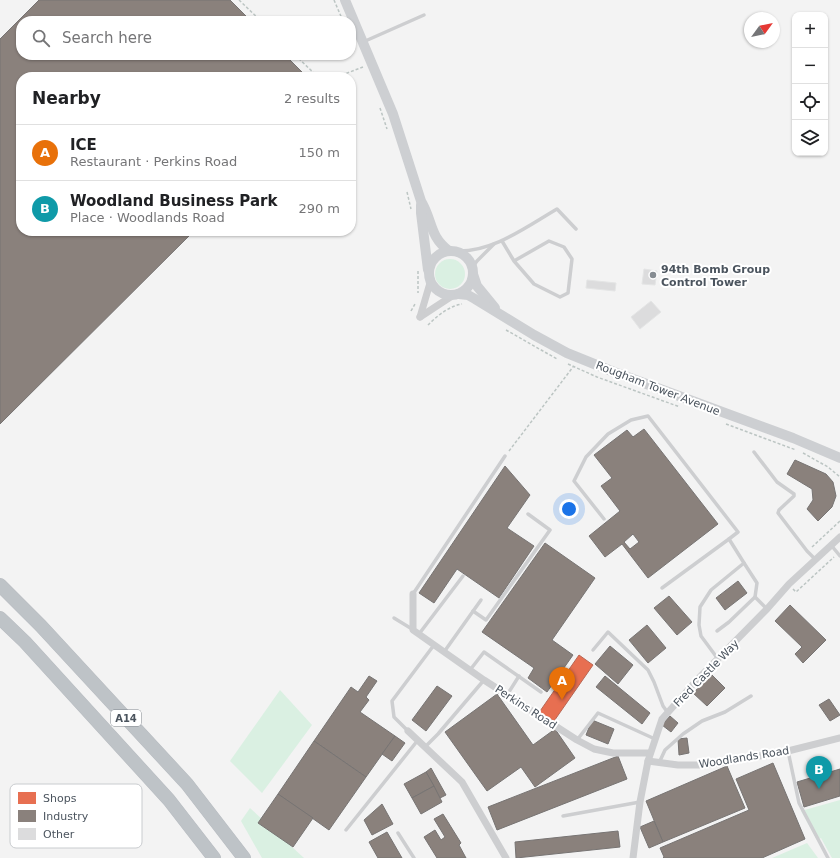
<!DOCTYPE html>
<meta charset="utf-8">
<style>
:root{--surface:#fff;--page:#f6f6f6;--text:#202124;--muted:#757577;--line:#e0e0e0;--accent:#0f766e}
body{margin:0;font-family:"DejaVu Sans",sans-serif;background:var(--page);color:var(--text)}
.controls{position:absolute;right:12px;top:12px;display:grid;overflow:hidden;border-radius:8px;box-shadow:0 1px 3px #0004}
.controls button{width:36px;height:36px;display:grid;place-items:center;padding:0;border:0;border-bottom:1px solid var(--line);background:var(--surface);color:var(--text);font:20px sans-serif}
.compass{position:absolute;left:744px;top:12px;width:36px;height:36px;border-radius:50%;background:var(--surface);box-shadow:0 1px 3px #0004;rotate:57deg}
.you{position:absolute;left:569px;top:509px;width:14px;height:14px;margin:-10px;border:3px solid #fff;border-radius:50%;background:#1a73e8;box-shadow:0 0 0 6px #1a73e833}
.badge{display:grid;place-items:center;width:26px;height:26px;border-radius:50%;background:var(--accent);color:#fff;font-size:13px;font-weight:700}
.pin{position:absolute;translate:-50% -33px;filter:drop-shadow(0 1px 2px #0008)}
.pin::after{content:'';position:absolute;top:21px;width:14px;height:12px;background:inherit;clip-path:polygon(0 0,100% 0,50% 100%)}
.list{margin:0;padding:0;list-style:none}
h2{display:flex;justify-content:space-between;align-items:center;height:52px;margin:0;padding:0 16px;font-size:17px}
h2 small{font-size:13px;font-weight:400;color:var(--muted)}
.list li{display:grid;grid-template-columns:26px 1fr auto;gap:12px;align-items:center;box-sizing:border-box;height:56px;padding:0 16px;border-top:1px solid var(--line)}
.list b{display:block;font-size:15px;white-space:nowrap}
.list p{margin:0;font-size:13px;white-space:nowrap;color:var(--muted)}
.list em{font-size:13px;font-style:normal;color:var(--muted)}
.icon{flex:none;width:22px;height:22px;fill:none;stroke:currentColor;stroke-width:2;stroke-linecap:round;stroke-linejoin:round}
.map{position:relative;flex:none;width:840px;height:858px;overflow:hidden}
.search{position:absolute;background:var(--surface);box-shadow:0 1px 3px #0004;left:16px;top:16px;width:340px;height:44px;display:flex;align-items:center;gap:10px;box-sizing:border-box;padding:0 14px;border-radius:16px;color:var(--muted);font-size:15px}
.panel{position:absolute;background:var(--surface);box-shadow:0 1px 3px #0004;left:16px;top:72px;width:340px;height:164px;border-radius:16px}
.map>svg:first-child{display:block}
.green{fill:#daf0e2}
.shops{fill:#e76f51;stroke:#b86755}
.industry{fill:#8a817c;stroke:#777473;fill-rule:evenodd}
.building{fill:#dcdcdd;stroke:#e4e5e5}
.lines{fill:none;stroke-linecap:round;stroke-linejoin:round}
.highway-casing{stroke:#b8bcc1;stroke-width:14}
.path{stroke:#bcc5c3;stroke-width:1.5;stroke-dasharray:3 2;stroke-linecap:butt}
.lane{stroke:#cdced0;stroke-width:3.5}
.street{stroke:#cdced0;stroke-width:7}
.secondary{stroke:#cdcfd2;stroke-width:10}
.highway{stroke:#bec3c7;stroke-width:13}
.poi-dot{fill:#868c92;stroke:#fff;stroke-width:1.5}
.labels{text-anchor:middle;stroke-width:4;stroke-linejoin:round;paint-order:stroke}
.shield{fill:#fff;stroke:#81878e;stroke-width:1}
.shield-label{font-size:10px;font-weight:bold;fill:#4b545e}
.poi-label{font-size:11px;font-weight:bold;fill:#4b545e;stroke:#fff;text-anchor:start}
.street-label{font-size:11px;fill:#4b545e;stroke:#fff}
.key{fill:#fff;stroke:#c9cccf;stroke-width:1}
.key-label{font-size:11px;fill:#4b545e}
</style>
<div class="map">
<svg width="840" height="858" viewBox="0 0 840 858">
<rect width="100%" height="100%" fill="#f3f3f3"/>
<!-- green -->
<g class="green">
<circle cx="450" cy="274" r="15"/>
<polygon points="280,690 312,725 262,793 230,761"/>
<polygon points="840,800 840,858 832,858 821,838 817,840 801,811"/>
<polygon points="250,808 304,858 262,858 241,821"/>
<polygon points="807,843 818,858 772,858"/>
</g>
<!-- shops -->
<polygon class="shops" points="579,655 593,665 552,724 538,714"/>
<!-- industry -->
<g class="industry">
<polygon points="39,0 230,0 251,21 21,21 21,55 285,55 307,77 21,77 21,231 194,231 0,424 0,39"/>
<path d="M644,429L718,524L648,578L622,544L605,557L589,536L620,511L601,486L612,478L594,455L627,430L633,437ZM633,534L639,542L630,549L624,542Z"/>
<polygon points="795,460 826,474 833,482 836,496 832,507 818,521 807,509 813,500 812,489 787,474"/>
<polygon points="505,466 530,495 507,528 534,546 499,598 457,569 434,603 419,593"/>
<polygon points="545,543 595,578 552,640 573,655 547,692 528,678 534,668 482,632"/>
<polygon points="738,581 747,593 725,610 716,598"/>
<polygon points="669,596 692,622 677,635 654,608"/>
<polygon points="790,605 826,640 803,663 795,654 802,647 775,621"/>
<polygon points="647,625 666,648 648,663 629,640"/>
<polygon points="610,646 633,665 618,684 595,664"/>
<polygon points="712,675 725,688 707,706 693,693"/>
<polygon points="369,676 377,681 366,697 369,700 360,712 395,736 366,777 314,741 351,687 358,692"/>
<polygon points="605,676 650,713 642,724 596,687"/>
<polygon points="437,686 452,696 426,731 412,720"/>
<polygon points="497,694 533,745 555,729 575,758 535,787 521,767 487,791 445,732"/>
<polygon points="829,699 840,715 830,721 819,705"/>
<polygon points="670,716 678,723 671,732 662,725"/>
<polygon points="592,720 614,729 608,744 586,735"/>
<polygon points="395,736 405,743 392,761 382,754"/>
<polygon points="687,738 689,753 679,755 678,739"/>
<polygon points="314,741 366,777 329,830 278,794"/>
<polygon points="618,756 627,779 497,830 488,807"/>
<polygon points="773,763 805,839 762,858 663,858 664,857 660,848 749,810 736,779"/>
<polygon points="727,766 745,808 663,842 646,801"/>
<polygon points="431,768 446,795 440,798 426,772"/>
<polygon points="840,769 840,796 804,807 797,782"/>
<polygon points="426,772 434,786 412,798 404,784"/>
<polygon points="434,786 442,802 421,814 412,798"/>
<polygon points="278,794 313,818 293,847 258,823"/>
<polygon points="382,804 393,824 372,835 364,820"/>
<polygon points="443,814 461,843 459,845 466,858 437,858 424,837 435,830 441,840 445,837 434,819"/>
<polygon points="654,821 663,842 649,848 640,827"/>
<polygon points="618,831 620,847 516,858 515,842"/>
<polygon points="387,832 402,858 378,858 369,842"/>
</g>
<!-- building -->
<g class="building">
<polygon points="644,269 657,271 655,285 642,284"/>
<polygon points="587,280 616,283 615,291 586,288"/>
<polygon points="651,301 661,312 640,329 631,317"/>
</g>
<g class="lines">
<defs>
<g id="highway">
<polyline points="0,585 41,626 187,784 244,858"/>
<polyline points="0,618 25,642 169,800 214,858"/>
</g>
</defs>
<!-- highway casing -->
<use href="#highway" class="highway-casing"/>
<!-- path -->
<g class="path">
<polyline points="239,0 261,21"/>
<polyline points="334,0 343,21"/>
<polyline points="295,55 317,76 342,75 363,67"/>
<polyline points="380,108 387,129"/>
<polyline points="407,192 411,209"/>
<polyline points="418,271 418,293"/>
<polyline points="411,311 415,304"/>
<path d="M428,325C437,316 449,306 462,304"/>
<polyline points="506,330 557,359"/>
<polyline points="568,364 597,377 680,407"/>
<polyline points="726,424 796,450"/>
<polyline points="509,451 573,367"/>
<polyline points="803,453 828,467 840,477"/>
<polyline points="812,547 840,521"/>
<polyline points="793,589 796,592 834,557"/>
</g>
<!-- lane -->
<g class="lane">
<polyline points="363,42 424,15"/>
<polyline points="502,241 514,261 549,241 564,247 572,259 568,293 560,297 534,284 514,261"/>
<path d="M455,251C492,253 526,227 557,209L576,229"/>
<polyline points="472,268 477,261 494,244"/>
<polyline points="754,452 777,482 794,494 794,496 779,510 778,513 807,551 815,559"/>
<polyline points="604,519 574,481 586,457 608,434 631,420 648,416 738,532 729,539"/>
<polyline points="831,545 840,556"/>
<polyline points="662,588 729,539 744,563 711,590 700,607 699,625 701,636 718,659"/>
<polyline points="413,594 505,456"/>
<polyline points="755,597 767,609"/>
<polyline points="473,611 486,620 550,530 528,514"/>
<polyline points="394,618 412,629"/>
<polyline points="717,631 729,622 755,597 757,583 744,563"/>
<polyline points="419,634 463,576"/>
<polyline points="593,650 608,632 648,670 654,682 663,706 668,713"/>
<polyline points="444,652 481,600"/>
<polyline points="470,670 484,652 541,692"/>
<polyline points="507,695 519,676"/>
<polyline points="408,731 394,717 392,701 434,645"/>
<polyline points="577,740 598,713 655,739"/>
<polyline points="425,747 438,734 484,680"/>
<polyline points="788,751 799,803 828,858"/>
<polyline points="659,763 665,750 683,734 702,721 725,712 751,696"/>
<polyline points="563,816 640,802"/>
<polyline points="346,830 418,740"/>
<polyline points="398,833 414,858"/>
</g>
<!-- street -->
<g class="street">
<polyline points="420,317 452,296"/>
<polyline points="420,317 430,283"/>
<polyline points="413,594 413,630 484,680 577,740 594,749 613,753 650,753"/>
<polyline points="408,731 462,782 506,858"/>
<polyline points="648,761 678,765 706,765 788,751 840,738"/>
<polyline points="633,858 640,802 648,761 662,719 698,679 767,609 789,584 840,537"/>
</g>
<!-- secondary -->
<g class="secondary">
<path d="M345,0L393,114L421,201C433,221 429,236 449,251"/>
<polyline points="421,205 421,213 428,270"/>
<circle cx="451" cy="273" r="22"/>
<polyline points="473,274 477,286 495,308"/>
<polyline points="459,294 468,295 475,299 534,335 567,353 614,372 793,438 840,458"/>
</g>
<!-- highway -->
<use href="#highway" class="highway"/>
</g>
<!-- markers -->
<circle class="poi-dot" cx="653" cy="275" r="4"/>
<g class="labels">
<!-- shield labels -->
<rect class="shield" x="111" y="710" width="30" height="16" rx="3"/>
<g class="shield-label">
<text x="126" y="722">A14</text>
</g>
<!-- poi labels -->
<g class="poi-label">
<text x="661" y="273">94th Bomb Group<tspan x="661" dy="13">Control Tower</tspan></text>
</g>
<!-- street labels -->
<g class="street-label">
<text transform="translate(658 388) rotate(21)" y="4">Rougham Tower Avenue</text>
<text transform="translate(706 673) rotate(-46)" y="4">Fred Castle Way</text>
<text transform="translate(526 707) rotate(33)" y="4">Perkins Road</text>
<text transform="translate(744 757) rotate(-9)" y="4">Woodlands Road</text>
</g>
</g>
<!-- legend -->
<rect x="10" y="784" width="132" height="64" rx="6" class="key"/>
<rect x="18" y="792" width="18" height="12" fill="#e76f51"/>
<rect x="18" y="810" width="18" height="12" fill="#8a817c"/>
<rect x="18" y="828" width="18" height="12" fill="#dcdcdd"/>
<g class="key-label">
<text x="43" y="802">Shops</text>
<text x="43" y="820">Industry</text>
<text x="43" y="838">Other</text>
</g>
</svg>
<div class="controls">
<button>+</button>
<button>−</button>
<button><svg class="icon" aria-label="locate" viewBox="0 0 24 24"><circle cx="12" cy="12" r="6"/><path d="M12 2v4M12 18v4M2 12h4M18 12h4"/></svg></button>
<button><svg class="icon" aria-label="layers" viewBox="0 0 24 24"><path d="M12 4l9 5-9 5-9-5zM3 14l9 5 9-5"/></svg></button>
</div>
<svg class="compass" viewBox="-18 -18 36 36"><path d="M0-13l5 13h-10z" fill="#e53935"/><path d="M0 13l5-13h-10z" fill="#757577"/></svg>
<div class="you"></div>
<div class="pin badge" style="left:562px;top:700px;background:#e8710a">A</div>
<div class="pin badge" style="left:819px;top:789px;background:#0f9aa8">B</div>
<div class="search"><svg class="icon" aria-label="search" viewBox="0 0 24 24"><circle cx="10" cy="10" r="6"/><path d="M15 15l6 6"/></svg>Search here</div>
<section class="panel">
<h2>Nearby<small>2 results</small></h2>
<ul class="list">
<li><span class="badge" style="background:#e8710a">A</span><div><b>ICE</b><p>Restaurant · Perkins Road</p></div><em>150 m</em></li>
<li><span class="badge" style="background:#0f9aa8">B</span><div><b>Woodland Business Park</b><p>Place · Woodlands Road</p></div><em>290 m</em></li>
</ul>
</section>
</div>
